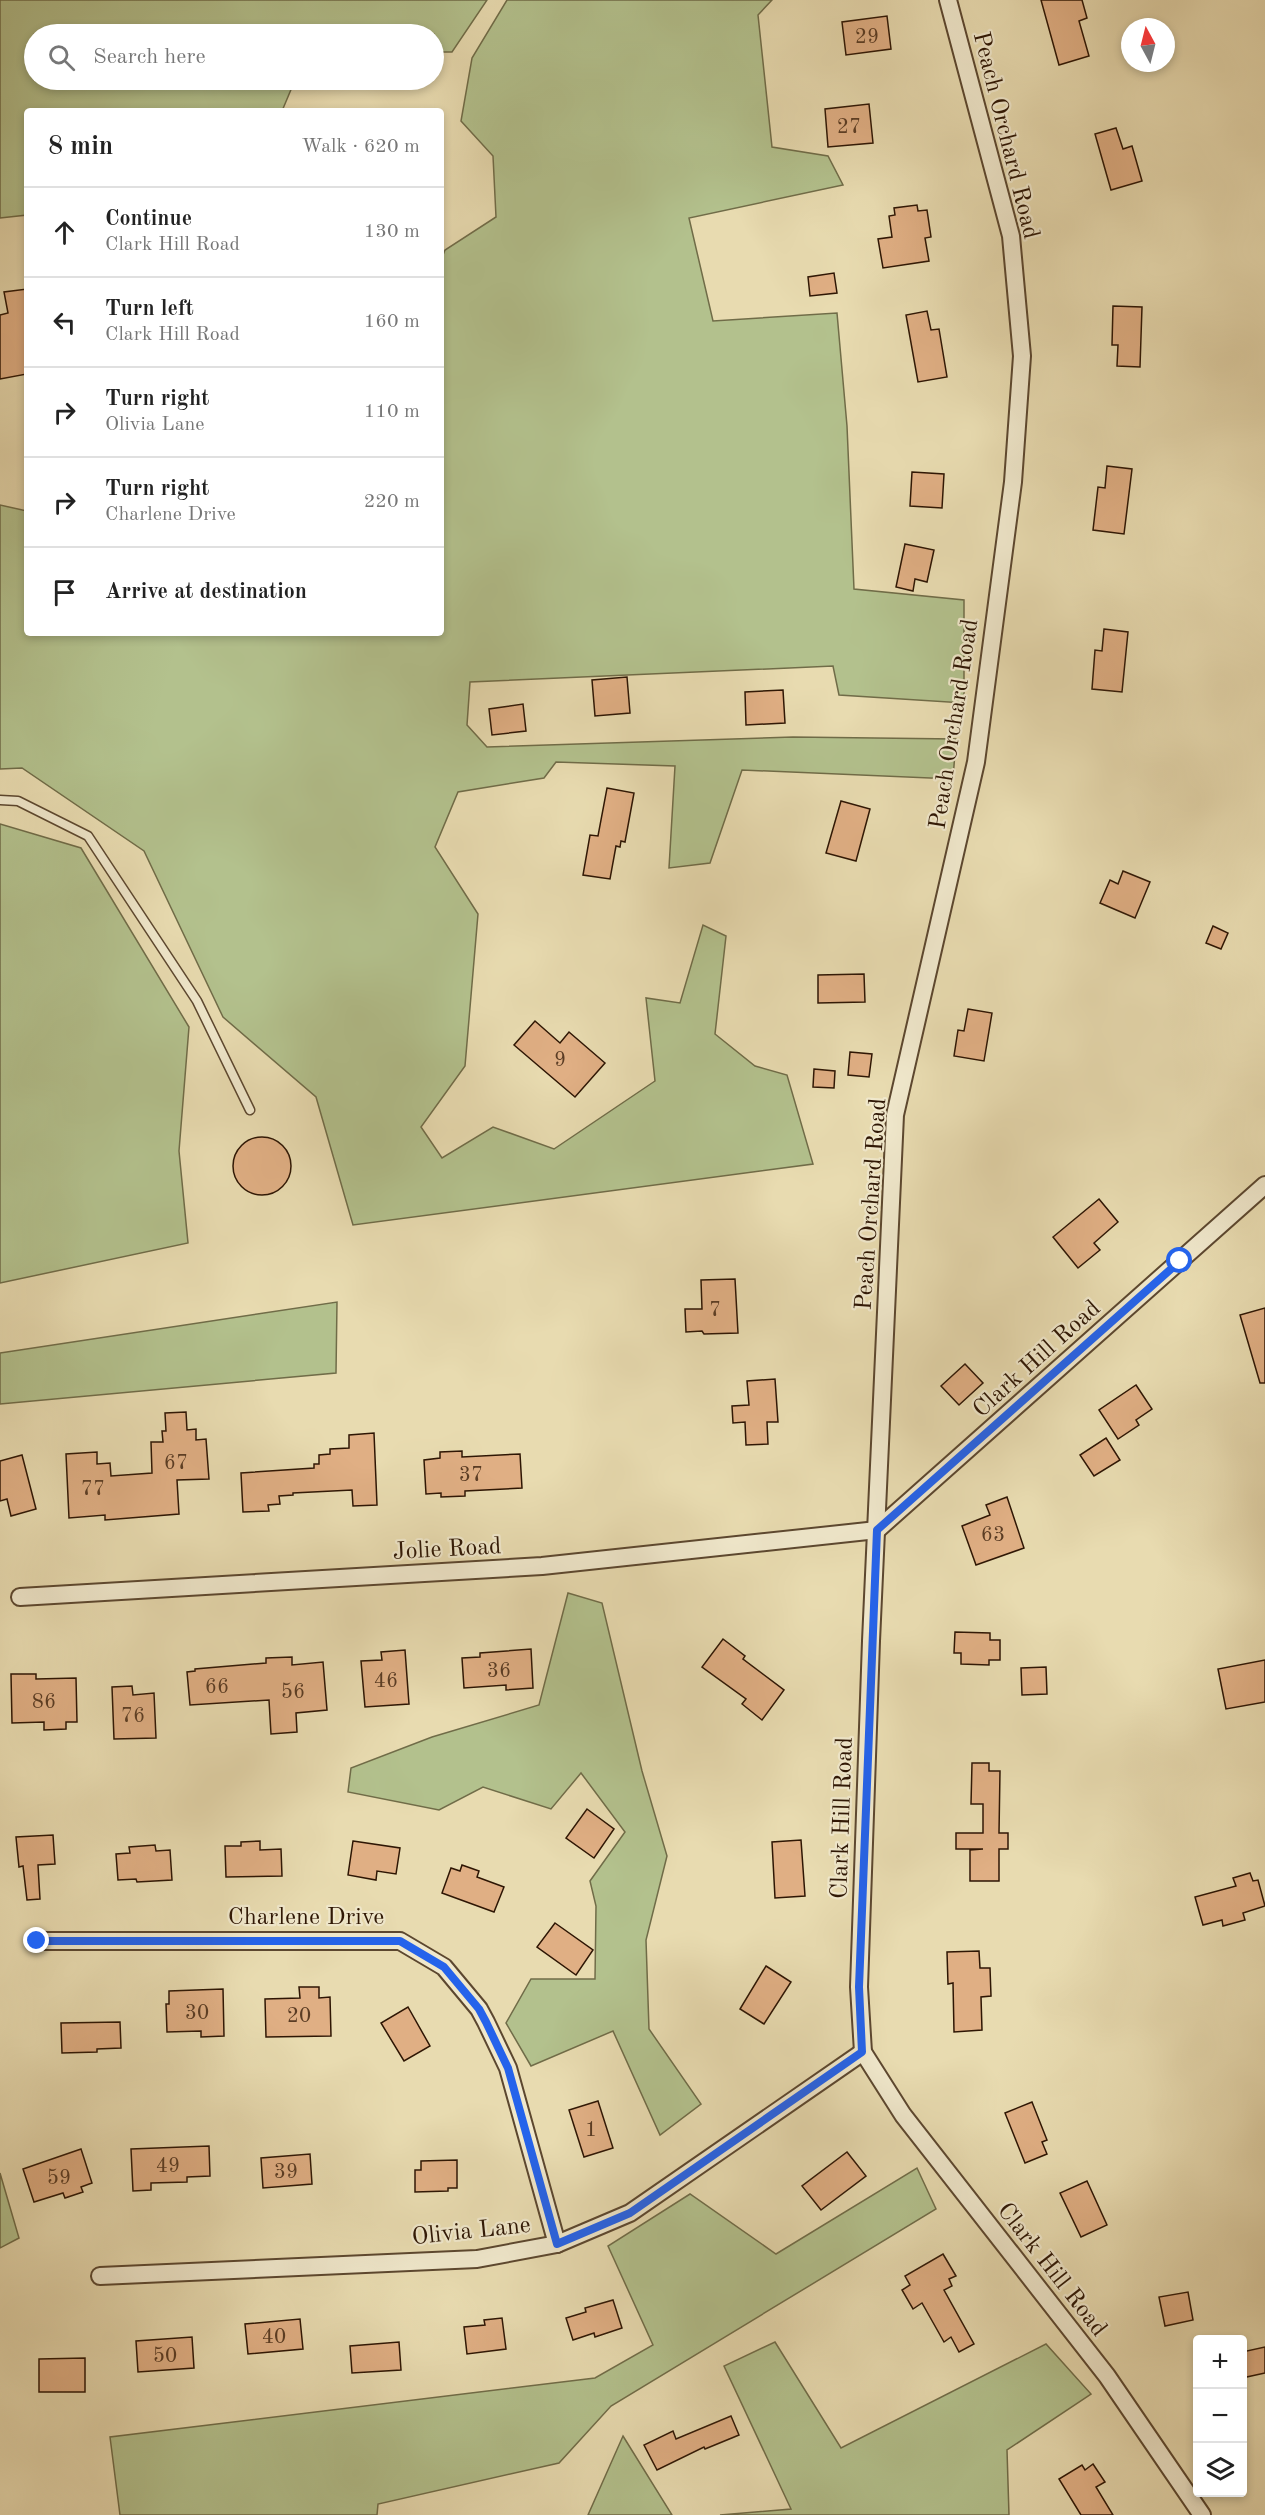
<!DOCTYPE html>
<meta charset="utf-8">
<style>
:root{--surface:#fff;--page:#f6f6f6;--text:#222;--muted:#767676;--line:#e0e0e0}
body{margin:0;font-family:"Old Standard TT",serif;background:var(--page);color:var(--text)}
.controls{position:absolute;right:18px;bottom:18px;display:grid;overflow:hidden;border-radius:6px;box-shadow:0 3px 9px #0003}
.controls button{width:54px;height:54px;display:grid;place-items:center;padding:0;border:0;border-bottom:2px solid var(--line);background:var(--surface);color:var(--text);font:30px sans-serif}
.compass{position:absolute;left:1121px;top:18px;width:54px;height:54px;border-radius:50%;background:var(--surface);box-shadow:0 3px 9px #0003;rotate:353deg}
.stop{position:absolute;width:18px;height:18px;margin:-14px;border:4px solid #2563eb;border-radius:50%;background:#fff}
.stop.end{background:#2563eb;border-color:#fff;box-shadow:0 2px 6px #0008}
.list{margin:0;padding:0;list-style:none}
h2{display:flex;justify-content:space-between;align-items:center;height:78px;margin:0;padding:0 24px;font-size:26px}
h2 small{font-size:20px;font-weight:400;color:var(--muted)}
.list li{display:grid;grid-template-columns:39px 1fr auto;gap:18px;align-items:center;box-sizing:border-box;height:90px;padding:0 24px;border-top:2px solid var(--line)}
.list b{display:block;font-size:22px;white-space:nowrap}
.list p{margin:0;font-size:20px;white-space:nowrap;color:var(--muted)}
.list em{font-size:20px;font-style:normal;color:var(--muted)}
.icon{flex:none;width:33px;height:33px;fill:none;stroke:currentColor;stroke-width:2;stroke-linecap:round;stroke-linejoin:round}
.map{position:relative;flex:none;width:1265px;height:2515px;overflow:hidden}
.search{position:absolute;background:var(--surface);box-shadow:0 3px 9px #0003;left:24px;top:24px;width:420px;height:66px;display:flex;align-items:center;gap:15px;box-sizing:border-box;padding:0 21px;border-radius:33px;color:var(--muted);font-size:22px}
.panel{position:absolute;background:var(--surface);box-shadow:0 3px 9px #0003;left:24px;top:108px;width:420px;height:528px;border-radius:6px}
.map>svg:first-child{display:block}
.green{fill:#b3c18d;stroke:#706c48;stroke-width:1.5}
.building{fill:#e0af84;stroke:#2e1604;stroke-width:1.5}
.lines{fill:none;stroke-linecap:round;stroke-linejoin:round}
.service-casing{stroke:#5c472f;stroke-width:11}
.minor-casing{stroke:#5c472f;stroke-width:20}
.service{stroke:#f0e8cc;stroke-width:8}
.minor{stroke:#f0e8cc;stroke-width:16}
.route{stroke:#2563eb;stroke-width:8}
.labels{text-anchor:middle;stroke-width:4.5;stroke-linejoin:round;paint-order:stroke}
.number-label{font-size:21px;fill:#5a3c24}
.street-label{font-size:24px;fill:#2e1604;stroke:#f0e8cc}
</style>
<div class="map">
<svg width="1265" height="2515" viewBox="0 0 1265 2515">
<rect width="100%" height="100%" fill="#e8dbb0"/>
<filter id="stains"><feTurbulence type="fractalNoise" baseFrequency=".00333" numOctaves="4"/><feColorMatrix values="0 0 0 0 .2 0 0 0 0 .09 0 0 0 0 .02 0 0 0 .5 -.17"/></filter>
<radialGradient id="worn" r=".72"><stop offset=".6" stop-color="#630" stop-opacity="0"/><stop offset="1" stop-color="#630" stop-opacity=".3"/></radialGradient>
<!-- green -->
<g class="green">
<polygon points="0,0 487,0 452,52 434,52 434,34 34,34 34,80 295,80 282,111 27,111 27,215 0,218"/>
<polygon points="507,0 772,0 758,15 772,147 828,156 843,185 689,218 713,321 837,313 847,426 854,589 964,600 964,703 839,695 833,666 470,682 467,725 487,747 793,737 956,739 953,779 742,770 710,863 669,868 675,766 556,762 544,778 458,792 435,847 478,914 465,1066 421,1127 442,1158 493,1127 554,1149 655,1081 646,998 680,1003 703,925 726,936 715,1034 755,1066 787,1075 813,1164 353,1225 316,1097 223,1017 144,851 22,768 0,769 0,505 27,511 27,633 441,633 441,260 445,250 496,217 493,156 461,121 472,58"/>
<polygon points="0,824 81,848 189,1027 179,1151 188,1243 0,1283"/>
<polygon points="337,1302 336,1373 0,1404 0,1353"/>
<polygon points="568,1593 602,1603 642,1771 667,1856 646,1940 649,2029 701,2104 660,2135 613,2031 531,2066 506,2023 531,1979 595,1979 596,1906 590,1881 625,1832 581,1773 551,1809 483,1787 439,1810 348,1792 351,1768 432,1737 539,1705"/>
<polygon points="917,2168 936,2209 611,2406 559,2463 378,2504 377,2515 120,2515 110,2437 595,2378 653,2345 608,2246 690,2194 776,2254"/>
<polygon points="0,2173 19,2238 0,2248"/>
<polygon points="775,2342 841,2448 1046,2344 1091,2394 1007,2450 1009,2515 720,2515 791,2509 724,2366"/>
<polygon points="623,2436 672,2515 588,2515"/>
</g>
<!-- building -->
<g class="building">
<polygon points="1041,0 1082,0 1087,18 1079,21 1089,56 1059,65"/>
<polygon points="887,16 891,49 846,55 842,22"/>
<polygon points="869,104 873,143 828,147 825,109"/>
<polygon points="1116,128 1123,149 1132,146 1142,181 1111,190 1095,134"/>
<polygon points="917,205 918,211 927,210 931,237 925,238 929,261 883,268 878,239 892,237 889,216 895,215 894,208"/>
<polygon points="834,273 837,293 810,296 808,277"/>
<polygon points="27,289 27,374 0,379 0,315 8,313 4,292"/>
<polygon points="1113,306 1142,307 1140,367 1117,366 1118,345 1112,345"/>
<polygon points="927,311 931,330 939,329 947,377 918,382 906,315"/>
<polygon points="1107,466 1132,469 1124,534 1093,530 1098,487 1105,488"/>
<polygon points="912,472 944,474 942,508 910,506"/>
<polygon points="905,544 934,550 927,582 915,579 913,591 896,587"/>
<polygon points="1104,629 1128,632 1122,692 1092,689 1095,650 1102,651"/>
<polygon points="627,677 630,713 595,716 592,680"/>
<polygon points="783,690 785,723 746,725 745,692"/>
<polygon points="523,704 526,731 492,735 489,709"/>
<polygon points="607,788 634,793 625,842 621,841 620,847 616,846 610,879 583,875 590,835 598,836"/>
<polygon points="841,801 870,809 856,861 826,853"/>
<polygon points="1123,871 1150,882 1135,918 1100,903 1110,880 1118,884"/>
<polygon points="1213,926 1228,933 1221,949 1206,943"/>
<polygon points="864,974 865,1002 818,1003 818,975"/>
<polygon points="968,1009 992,1013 984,1061 954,1056 958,1030 964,1031"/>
<polygon points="535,1021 560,1043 569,1032 605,1063 575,1097 514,1045"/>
<polygon points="850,1052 872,1054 869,1077 848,1075"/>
<polygon points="814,1069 835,1071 834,1088 813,1087"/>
<circle cx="262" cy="1166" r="29"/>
<polygon points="1099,1199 1118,1222 1094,1243 1100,1250 1078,1268 1053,1237"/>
<polygon points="735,1279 738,1333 704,1334 702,1331 686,1332 685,1309 702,1309 701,1280"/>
<polygon points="1265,1308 1265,1383 1260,1383 1240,1315"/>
<polygon points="965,1364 983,1383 959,1405 941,1386"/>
<polygon points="775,1379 778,1422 767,1422 768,1444 746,1445 745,1422 733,1423 732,1406 749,1405 747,1381"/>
<polygon points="1136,1385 1152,1409 1136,1420 1139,1425 1118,1439 1099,1410"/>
<polygon points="186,1412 187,1430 196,1429 196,1440 206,1439 209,1479 177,1480 179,1514 105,1520 105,1515 69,1518 66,1454 97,1452 97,1464 110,1463 111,1476 152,1473 151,1442 163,1442 162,1431 166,1431 165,1413"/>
<polygon points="374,1433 377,1505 353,1506 352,1490 293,1493 293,1495 279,1496 280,1504 268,1505 269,1511 243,1512 241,1473 314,1468 314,1464 319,1464 319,1455 330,1454 330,1449 349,1448 349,1435"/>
<polygon points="1106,1438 1120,1460 1094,1476 1080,1455"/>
<polygon points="462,1451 462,1457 520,1454 522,1488 465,1491 465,1496 441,1497 441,1493 426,1494 424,1460 440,1458 440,1452"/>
<polygon points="22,1455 36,1509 11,1516 7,1499 0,1501 0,1461"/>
<polygon points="1007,1497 1024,1548 976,1565 962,1526 990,1515 986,1505"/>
<polygon points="955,1632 990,1633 990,1640 1000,1640 1000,1660 989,1660 989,1665 961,1664 961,1653 954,1653"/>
<polygon points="723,1639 745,1656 743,1659 784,1690 762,1720 742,1704 746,1699 702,1667"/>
<polygon points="531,1649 533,1688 506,1690 506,1685 464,1688 462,1658 480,1657 480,1653"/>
<polygon points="405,1650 409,1704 365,1707 361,1661 382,1660 381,1652"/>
<polygon points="292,1657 292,1665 323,1662 327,1710 296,1713 297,1732 271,1734 269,1700 190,1705 187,1672 195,1671 195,1669 266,1663 266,1658"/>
<polygon points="1265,1660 1265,1702 1226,1709 1218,1669"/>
<polygon points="1046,1667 1047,1694 1022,1695 1021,1668"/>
<polygon points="11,1674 36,1674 36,1679 76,1678 77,1722 66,1722 66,1729 44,1730 44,1722 12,1723"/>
<polygon points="132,1686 133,1695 154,1693 156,1738 114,1739 112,1687"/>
<polygon points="972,1763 989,1763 989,1771 1000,1771 999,1833 1008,1833 1008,1849 999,1849 999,1881 970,1881 970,1850 983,1849 956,1849 956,1833 983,1833 983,1804 971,1804"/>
<polygon points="587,1809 614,1829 594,1858 566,1838"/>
<polygon points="53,1835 55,1864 38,1865 40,1899 27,1900 23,1866 19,1867 16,1837"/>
<polygon points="801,1840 805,1896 775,1898 772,1842"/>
<polygon points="260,1841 260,1850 281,1849 282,1876 226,1877 225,1846 241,1846 241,1842"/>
<polygon points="353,1841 400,1848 396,1874 377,1871 376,1880 348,1875"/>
<polygon points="155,1845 156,1851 170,1850 172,1880 137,1882 136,1879 118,1880 116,1854 130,1853 129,1847"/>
<polygon points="462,1865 479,1871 477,1877 504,1887 494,1912 442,1893 451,1868 460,1871"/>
<polygon points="1250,1873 1253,1881 1258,1880 1265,1906 1243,1913 1245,1920 1223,1926 1222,1920 1203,1925 1195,1897 1236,1886 1233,1878"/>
<polygon points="555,1923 593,1950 576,1975 537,1947"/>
<polygon points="979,1951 980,1968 990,1968 991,1996 981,1997 982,2030 954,2032 953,1983 948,1984 947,1952"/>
<polygon points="766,1966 791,1982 764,2024 740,2009"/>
<polygon points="299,1987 319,1987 319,1998 330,1997 331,2036 266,2037 265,1999 300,1998"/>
<polygon points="223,1989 224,2036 201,2037 201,2031 167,2032 166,2004 169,2004 169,1991"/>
<polygon points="408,2007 430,2046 404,2061 381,2023"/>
<polygon points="120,2022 121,2048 97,2049 97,2052 62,2053 61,2023"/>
<polygon points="598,2101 613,2148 584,2157 569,2110"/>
<polygon points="1032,2102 1047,2140 1042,2142 1047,2154 1025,2163 1005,2113"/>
<polygon points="209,2146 210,2176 187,2177 187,2182 151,2183 151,2190 133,2191 131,2149"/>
<polygon points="81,2149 92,2183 81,2187 83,2192 65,2198 63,2193 34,2202 23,2169"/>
<polygon points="847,2152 866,2176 821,2210 802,2186"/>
<polygon points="310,2154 312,2184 263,2188 261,2158"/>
<polygon points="457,2160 457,2188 448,2188 448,2191 415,2192 415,2170 421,2170 421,2161"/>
<polygon points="1087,2181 1107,2225 1081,2237 1060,2193"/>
<polygon points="943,2254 956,2276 949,2279 952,2286 944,2290 974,2344 959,2352 951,2337 944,2342 922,2303 913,2309 902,2290 910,2285 905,2276"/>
<polygon points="1188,2292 1193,2320 1165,2326 1159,2297"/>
<polygon points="613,2300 622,2328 595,2337 594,2333 573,2340 566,2318 586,2312 585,2308"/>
<polygon points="502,2318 506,2349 467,2354 464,2327 485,2325 484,2320"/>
<polygon points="300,2319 303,2349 248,2354 245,2324"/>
<polygon points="192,2337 194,2368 138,2372 136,2341"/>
<polygon points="399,2342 401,2370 352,2373 350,2346"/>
<polygon points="1265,2347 1265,2373 1242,2378 1242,2352"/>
<polygon points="85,2358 85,2392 39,2392 39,2359"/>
<polygon points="731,2416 739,2435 705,2449 704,2447 657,2470 644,2445 673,2431 676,2439"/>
<polygon points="1093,2464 1105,2482 1096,2487 1113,2515 1081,2515 1059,2479 1082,2465 1085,2470"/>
</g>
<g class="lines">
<defs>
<polyline id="service" points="0,800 18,801 88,836 197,1001 250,1110"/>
<g id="minor">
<polyline points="948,0 1011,236 1022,356 1013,482 976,762 895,1115 871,1641 859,1987 863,2052 903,2115 1107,2376 1202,2515"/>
<polyline points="877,1530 1265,1185"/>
<polyline points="20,1597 542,1566 877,1530"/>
<polyline points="37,1941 400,1941 444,1967 479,2009 486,2022 508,2068 557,2244"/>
<polyline points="100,2276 477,2259 557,2244 630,2213 863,2052"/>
</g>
</defs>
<!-- service casing -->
<use href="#service" class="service-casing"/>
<!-- minor casing -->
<use href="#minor" class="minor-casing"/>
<!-- service -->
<use href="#service" class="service"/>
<!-- minor -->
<use href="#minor" class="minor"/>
</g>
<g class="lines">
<!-- route -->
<polyline class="route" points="37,1941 400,1941 444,1967 479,2009 486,2022 508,2068 557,2244 630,2213 862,2052 859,1987 877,1530 1180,1261"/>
</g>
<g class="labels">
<!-- number labels -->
<g class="number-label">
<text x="867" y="43">29</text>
<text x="849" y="133">27</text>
<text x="560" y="1066">9</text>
<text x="715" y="1316">7</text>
<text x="176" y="1469">67</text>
<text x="471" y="1481">37</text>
<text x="93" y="1495">77</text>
<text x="993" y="1541">63</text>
<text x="499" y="1677">36</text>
<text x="386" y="1687">46</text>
<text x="217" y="1693">66</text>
<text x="293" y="1698">56</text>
<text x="44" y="1708">86</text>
<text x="133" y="1722">76</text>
<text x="197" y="2019">30</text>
<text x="299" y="2022">20</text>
<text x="591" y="2136">1</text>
<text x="168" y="2172">49</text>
<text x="286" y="2178">39</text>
<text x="59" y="2184">59</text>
<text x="274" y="2343">40</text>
<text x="165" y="2362">50</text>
</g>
<!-- street labels -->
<g class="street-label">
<text transform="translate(1007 135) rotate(76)" y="8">Peach Orchard Road</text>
<text transform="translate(953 724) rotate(-81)" y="8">Peach Orchard Road</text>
<text transform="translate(870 1204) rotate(-86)" y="8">Peach Orchard Road</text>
<text transform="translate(1036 1358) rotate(-42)" y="8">Clark Hill Road</text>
<text transform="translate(447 1548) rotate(-3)" y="8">Jolie Road</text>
<text transform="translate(841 1818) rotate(-88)" y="8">Clark Hill Road</text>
<text x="306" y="1924">Charlene Drive</text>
<text transform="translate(471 2230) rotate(-6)" y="8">Olivia Lane</text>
<text transform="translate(1053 2269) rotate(52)" y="8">Clark Hill Road</text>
</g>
</g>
<rect width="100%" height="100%" filter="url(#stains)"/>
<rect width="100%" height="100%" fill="url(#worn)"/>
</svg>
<div class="controls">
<button>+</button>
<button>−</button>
<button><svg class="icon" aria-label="layers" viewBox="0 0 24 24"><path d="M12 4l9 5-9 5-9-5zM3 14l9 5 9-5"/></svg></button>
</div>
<svg class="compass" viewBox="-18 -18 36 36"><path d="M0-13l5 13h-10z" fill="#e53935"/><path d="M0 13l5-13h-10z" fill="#767676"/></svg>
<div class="stop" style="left:1180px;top:1261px"></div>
<div class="stop end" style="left:37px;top:1941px"></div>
<div class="search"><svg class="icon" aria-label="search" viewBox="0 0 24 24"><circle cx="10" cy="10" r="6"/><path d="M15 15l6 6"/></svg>Search here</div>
<section class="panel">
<h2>8 min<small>Walk · 620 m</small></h2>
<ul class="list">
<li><svg class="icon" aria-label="ahead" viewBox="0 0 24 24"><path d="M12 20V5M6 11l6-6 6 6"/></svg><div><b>Continue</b><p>Clark Hill Road</p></div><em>130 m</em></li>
<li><svg class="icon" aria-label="left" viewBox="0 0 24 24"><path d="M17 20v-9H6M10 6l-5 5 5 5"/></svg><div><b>Turn left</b><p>Clark Hill Road</p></div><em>160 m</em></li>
<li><svg class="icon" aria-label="right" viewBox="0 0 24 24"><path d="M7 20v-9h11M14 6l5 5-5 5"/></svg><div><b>Turn right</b><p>Olivia Lane</p></div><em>110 m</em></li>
<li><svg class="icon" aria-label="right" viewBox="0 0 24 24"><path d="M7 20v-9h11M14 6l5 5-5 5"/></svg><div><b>Turn right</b><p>Charlene Drive</p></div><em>220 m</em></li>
<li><svg class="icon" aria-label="arrive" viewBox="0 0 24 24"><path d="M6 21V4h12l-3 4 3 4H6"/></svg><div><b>Arrive at destination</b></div></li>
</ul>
</section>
</div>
